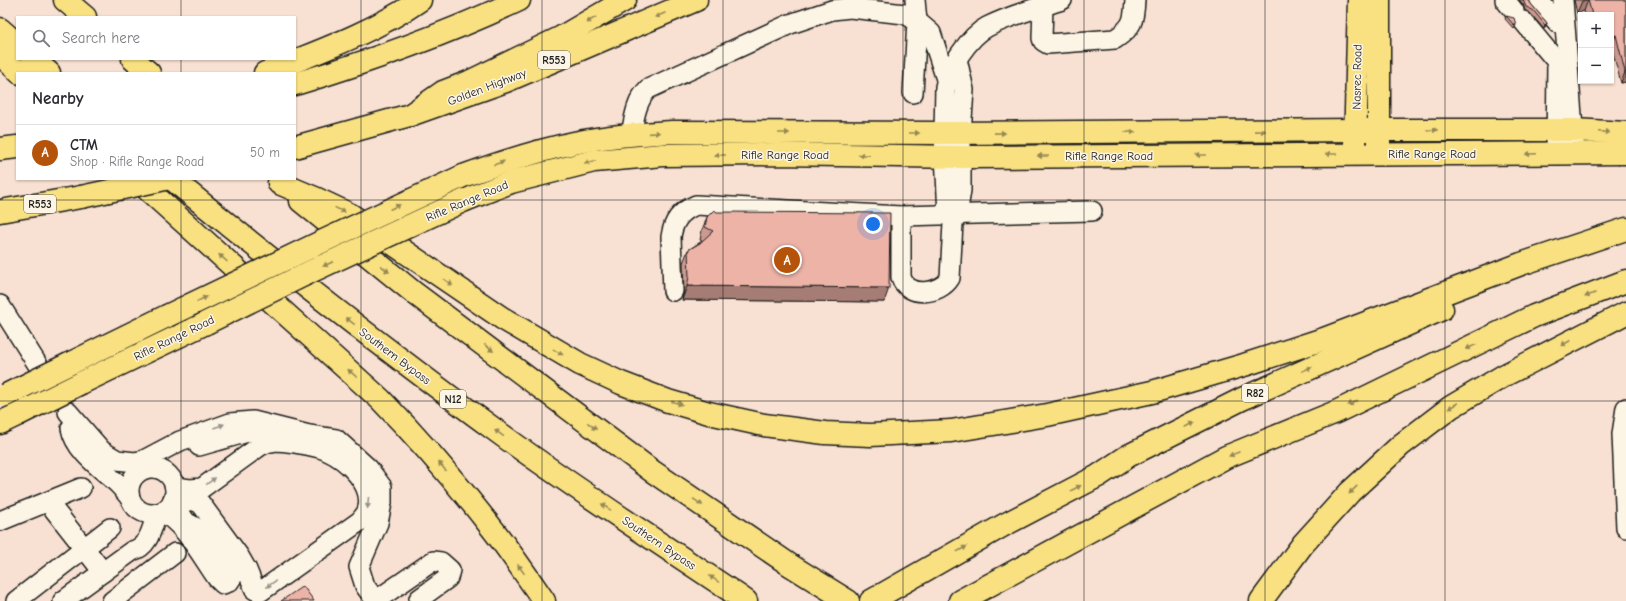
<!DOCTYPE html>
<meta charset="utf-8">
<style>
:root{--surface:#fff;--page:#f7f7f7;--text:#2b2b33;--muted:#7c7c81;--line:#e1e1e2;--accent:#b45309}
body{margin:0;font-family:"Comic Neue",sans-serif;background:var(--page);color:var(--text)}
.controls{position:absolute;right:12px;top:12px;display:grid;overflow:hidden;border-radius:0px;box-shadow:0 1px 3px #0004}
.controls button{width:36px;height:36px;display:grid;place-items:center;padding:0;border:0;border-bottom:1px solid var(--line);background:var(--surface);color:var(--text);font:20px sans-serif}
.you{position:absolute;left:873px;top:224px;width:14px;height:14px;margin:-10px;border:3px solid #fff;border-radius:50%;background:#1a73e8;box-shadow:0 0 0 6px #1a73e833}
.badge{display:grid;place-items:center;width:26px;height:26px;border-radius:50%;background:var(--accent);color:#fff;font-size:13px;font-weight:700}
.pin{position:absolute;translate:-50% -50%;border:2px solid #fff;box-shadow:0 1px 4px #0006}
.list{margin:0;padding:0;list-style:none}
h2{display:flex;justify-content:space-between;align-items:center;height:52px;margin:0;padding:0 16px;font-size:17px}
h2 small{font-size:13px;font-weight:400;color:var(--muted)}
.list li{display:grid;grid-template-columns:26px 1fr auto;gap:12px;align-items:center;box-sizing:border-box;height:56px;padding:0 16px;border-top:1px solid var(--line)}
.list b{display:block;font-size:15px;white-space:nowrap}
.list p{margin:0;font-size:13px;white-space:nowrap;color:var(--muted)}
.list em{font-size:13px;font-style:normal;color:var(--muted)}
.icon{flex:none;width:22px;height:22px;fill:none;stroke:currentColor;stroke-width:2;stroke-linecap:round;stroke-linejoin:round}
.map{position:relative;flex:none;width:1626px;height:601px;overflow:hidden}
.search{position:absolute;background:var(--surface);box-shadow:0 1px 3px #0004;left:16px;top:16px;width:280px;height:44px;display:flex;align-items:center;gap:10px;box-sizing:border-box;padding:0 14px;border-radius:0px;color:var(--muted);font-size:15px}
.panel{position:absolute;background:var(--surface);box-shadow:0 1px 3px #0004;left:16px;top:72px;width:280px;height:108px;border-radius:0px}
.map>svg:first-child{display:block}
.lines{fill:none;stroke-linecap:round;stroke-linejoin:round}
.minor-casing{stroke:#1c1c1c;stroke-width:22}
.major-casing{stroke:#1c1c1c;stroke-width:25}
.highway-casing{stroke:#1c1c1c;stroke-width:25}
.minor{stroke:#fcf5e5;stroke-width:19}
.major{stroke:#f9e181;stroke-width:22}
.highway{stroke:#f9e181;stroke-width:22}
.major-bridge-casing{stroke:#1c1c1c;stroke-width:25;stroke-linecap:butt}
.major-bridge{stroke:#f9e181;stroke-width:22}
.wall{fill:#cc9a90;stroke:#1c1c1c}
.shaded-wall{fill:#a67d75;stroke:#1c1c1c}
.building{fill:#edb3a7;stroke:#1c1c1c}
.oneway{fill:#968854}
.oneway2{fill:#97938b}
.grid{fill:none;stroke:#1c1c1c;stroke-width:1;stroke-opacity:0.55}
.labels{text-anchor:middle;stroke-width:3;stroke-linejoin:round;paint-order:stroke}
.shield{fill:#fcf5e5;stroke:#5f5d58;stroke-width:1}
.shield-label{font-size:11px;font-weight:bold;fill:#1c1c1c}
.street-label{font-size:12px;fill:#1c1c1c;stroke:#fcf5e5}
</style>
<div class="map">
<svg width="1626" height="601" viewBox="0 0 1626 601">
<rect width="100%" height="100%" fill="#f8e1d2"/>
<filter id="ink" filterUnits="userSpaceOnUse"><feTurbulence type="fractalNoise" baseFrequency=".025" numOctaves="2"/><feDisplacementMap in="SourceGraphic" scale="8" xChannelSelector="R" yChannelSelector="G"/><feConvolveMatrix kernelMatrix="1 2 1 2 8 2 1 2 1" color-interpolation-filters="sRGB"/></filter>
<g filter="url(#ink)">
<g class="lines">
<defs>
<g id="minor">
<polyline points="1505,0 1514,11"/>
<polyline points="1538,0 1558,23"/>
<polyline points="1563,0 1575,154"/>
<path d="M1043,6L1042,38L1043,41L1048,44L1115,39C1133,27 1134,21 1135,0"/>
<polyline points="1523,21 1557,62"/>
<polyline points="913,93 917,21 915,0"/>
<path d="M631,135C634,119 636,101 648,89L790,24L832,10L850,8L905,14L917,21L931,33L946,79"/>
<polyline points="1556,153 1557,62"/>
<path d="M948,215L944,133L945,87C948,68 970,36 987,27C1010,15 1037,8 1062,0"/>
<path d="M901,216V277C907,298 940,295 950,278L953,223L957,216L961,190V133L964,90L957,59"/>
<path d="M673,291L671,237C673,221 681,211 696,205L901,216L1092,211"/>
<polyline points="0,305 53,389"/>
<polyline points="1626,408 1622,434 1626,528"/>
<polyline points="68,412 102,451 117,460 135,462 144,460 180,441 230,423 253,421 309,435 336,439 368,468 382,487 382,503 378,523 359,567 365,586 376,601"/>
<path d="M71,428C75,451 101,468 118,484C122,488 126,493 130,498"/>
<polyline points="199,446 258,429"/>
<circle cx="152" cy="491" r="23"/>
<path d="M173,499C183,502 192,498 201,504L239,556L247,570L255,590L260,592L360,521C362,518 366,514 367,511C376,485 346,459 325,450C316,446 305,445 295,443C281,441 272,439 260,446L202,488L190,489L175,487"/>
<polyline points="48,502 103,572"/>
<path d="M161,512C184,522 202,557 217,578L223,584L229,582L233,576L231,570L206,536L199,529L186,522L172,502"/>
<polyline points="0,521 81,488"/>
<polyline points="16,601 110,528"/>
<path d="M63,601L132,551C149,547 152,528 157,513"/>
<polyline points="112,601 175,553"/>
<polyline points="375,601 433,561 441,562 450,570 448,578 419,599"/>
</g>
<g id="major">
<polyline points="1379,0 1379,145"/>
<path d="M295,84C371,61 447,34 519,0"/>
<polyline points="1355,145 1359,0"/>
<polyline points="295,147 410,115 443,92 469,82 560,38 625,0"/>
<polyline points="0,149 17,147"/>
<path d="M463,176C499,163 536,151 574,143C606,136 639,134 672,132L944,133L1356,130H1574L1626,133"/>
<polyline points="465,200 511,182 594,161 663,155 778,154 961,157 1626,153"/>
<polyline points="0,211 81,197"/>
<polyline points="71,363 167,316"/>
<polyline points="81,383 206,323"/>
<polyline points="0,423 17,415"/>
</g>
<g id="highway">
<polyline points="65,0 85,17"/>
<polyline points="0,29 17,44"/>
<polyline points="0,54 20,73"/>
<polyline points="33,59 49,73"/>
<polyline points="133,59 149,73"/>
<path d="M265,73C315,53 376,31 420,0"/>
<polyline points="410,115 506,81 696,0"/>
<path d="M136,179L380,399C419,439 456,482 491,527C510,551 527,576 544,601"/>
<path d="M172,179C281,268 392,355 506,438C584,495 666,547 746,601"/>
<polyline points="279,183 317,199 351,215 502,318 580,364 621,383 668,401 709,413 764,425 825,433 870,435 951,431 1047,415 1152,392 1244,365 1324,339 1521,264 1626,229"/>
<polyline points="301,201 413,292 652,471 790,565 848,601"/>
<polyline points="871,601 1004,525 1098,476 1128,456 1242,399 1442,309"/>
<polyline points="960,601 1226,457 1336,412 1534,316 1626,281"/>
<polyline points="1261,601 1303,544 1350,492 1401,445 1451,407 1505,375 1626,313"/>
</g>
</defs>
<!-- minor casing -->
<use href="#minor" class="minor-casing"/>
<!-- major casing -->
<use href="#major" class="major-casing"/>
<!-- highway casing -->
<use href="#highway" class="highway-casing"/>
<!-- minor -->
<use href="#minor" class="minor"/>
<!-- major -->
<use href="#major" class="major"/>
<!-- highway -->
<use href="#highway" class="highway"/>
<defs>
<g id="major-bridge">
<polyline points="81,197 165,179"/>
<polyline points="167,316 317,244 463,176"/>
<polyline points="206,323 312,271 465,200"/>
<polyline points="6,395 71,363"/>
<polyline points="17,415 81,383"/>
</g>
</defs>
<!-- major-bridge casing -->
<use href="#major-bridge" class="major-bridge-casing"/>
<!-- major-bridge -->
<use href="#major-bridge" class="major-bridge"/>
</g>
<!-- wall -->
<g class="wall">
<polygon points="1519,0 1529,0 1531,4 1547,23 1546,26 1544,29 1531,14 1525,10 1523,4"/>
<polygon points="1574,0 1626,0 1626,82 1621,83 1611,46 1611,15 1585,15 1584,11 1577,13"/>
<polygon points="1506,16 1516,25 1514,29 1505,19"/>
<polygon points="707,217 884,302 682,300 684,291 683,263 688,250 702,241 700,240 702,230"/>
</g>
<!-- shaded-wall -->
<g class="shaded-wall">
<polygon points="1587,0 1588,0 1584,11 1577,13 1582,1"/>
<polygon points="1547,23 1546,26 1544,29 1545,25"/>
<polygon points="1616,35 1611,46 1611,36"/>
<polygon points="1625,72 1626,72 1626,82 1621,83"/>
<polygon points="687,286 889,288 884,302 682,300"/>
</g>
<!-- building -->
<g class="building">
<polygon points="1523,0 1529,0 1531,4 1547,23 1545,25 1533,10 1526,7"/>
<polygon points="1588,0 1626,0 1626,72 1625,72 1616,35 1611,36 1611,15 1592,15"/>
<polygon points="1506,16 1514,18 1516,25 1515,26"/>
<polygon points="714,210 717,212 890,213 889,288 687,286 689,277 688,250 700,243 713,231 705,227 707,217"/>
<polygon points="303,586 314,601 281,601"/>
</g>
<!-- one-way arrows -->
<defs><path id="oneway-solid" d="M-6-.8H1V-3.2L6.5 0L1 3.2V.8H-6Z"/></defs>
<g class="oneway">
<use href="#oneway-solid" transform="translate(660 15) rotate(157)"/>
<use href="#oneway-solid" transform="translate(591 20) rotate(149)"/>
<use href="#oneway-solid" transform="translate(1432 130)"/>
<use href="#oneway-solid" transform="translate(1260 131) rotate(-1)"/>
<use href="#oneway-solid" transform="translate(1130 132) rotate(-1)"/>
<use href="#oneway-solid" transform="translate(1604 132) rotate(3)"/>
<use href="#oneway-solid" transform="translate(654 133) rotate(-4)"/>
<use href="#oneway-solid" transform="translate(784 133)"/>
<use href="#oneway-solid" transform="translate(914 133)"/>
<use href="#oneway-solid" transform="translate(1000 133) rotate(-1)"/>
<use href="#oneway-solid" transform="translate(1331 154) rotate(180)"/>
<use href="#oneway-solid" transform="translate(1531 154) rotate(178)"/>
<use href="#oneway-solid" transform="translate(720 155) rotate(180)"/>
<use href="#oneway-solid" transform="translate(864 155) rotate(-179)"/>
<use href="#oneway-solid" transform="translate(1201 155) rotate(180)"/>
<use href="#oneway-solid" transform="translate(1043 156) rotate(180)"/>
<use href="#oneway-solid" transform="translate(590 162) rotate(168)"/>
<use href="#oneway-solid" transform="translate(499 163) rotate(-20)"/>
<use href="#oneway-solid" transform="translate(395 207) rotate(-25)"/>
<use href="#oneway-solid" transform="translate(340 210) rotate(26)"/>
<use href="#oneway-solid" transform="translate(223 258) rotate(-138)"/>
<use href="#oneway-solid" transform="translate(328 264) rotate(155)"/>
<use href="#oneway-solid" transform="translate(385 269) rotate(39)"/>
<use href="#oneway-solid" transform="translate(448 282) rotate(35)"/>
<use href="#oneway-solid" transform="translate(1590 295) rotate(159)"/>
<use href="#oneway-solid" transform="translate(202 299) rotate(-26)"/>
<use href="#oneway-solid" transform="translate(350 321) rotate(-142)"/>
<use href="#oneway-solid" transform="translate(1566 343) rotate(153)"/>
<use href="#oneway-solid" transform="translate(1471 347) rotate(154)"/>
<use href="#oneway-solid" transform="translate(489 348) rotate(37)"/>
<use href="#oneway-solid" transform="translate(558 352) rotate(29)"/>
<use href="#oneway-solid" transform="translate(1307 369) rotate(-24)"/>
<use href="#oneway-solid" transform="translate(352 373) rotate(-138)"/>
<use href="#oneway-solid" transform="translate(677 403) rotate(16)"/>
<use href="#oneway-solid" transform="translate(1353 403) rotate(154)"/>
<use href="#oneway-solid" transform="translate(1453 406) rotate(147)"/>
<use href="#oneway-solid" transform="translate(1190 425) rotate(-27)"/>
<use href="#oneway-solid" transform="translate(592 426) rotate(37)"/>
<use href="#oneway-solid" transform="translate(499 433) rotate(-144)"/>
<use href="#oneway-solid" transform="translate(1234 454) rotate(158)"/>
<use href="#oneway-solid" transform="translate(442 466) rotate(-129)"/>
<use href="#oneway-solid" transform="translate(1076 488) rotate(-28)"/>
<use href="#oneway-solid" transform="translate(1353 490) rotate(136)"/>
<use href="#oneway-solid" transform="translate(698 502) rotate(34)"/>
<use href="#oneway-solid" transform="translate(606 507) rotate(-146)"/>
<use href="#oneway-solid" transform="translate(962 549) rotate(-29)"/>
<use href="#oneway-solid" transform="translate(521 569) rotate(-125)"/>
<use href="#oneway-solid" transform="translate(714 579) rotate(-146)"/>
</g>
<g class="oneway2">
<use href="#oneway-solid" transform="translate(219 426) rotate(-20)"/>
<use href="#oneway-solid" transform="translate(211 481) rotate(-36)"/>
<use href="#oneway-solid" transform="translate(368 503) rotate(95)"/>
<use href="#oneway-solid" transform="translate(271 584) rotate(145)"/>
</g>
</g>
<!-- grid -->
<path class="grid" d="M181,0V17M361,0V601M542,0V601M723,0V601M903,0V601M1084,0V601M1265,0V601M1445,0V601M181,59V73M181,179V601M0,200H1626M0,401H1626"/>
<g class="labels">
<!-- shield labels -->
<g class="shield">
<rect x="538" y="51" width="32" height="18" rx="3"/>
<rect x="24" y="195" width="32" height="18" rx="3"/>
<rect x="1242" y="384" width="26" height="18" rx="3"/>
<rect x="440" y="390" width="26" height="18" rx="3"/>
</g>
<g class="shield-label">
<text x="554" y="64">R553</text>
<text x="40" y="208">R553</text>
<text x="1255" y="397">R82</text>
<text x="453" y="403">N12</text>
</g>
<!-- street labels -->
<g class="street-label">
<text transform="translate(1357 77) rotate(-89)" y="4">Nasrec Road</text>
<text transform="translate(487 87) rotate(-21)" y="4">Golden Highway</text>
<text x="1432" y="158">Rifle Range Road</text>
<text x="785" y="159">Rifle Range Road</text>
<text x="1109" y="160">Rifle Range Road</text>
<text transform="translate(467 201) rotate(-23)" y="4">Rifle Range Road</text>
<text transform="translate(174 338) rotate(-26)" y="4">Rifle Range Road</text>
<text transform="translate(395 356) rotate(37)" y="4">Southern Bypass</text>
<text transform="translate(659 543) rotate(34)" y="4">Southern Bypass</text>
</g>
</g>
</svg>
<div class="controls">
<button>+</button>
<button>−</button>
</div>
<div class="you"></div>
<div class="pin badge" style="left:787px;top:260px">A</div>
<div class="search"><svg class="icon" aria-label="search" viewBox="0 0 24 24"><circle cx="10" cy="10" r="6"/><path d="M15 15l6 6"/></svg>Search here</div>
<section class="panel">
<h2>Nearby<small></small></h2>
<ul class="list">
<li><span class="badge">A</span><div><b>CTM</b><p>Shop · Rifle Range Road</p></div><em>50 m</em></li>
</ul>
</section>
</div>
